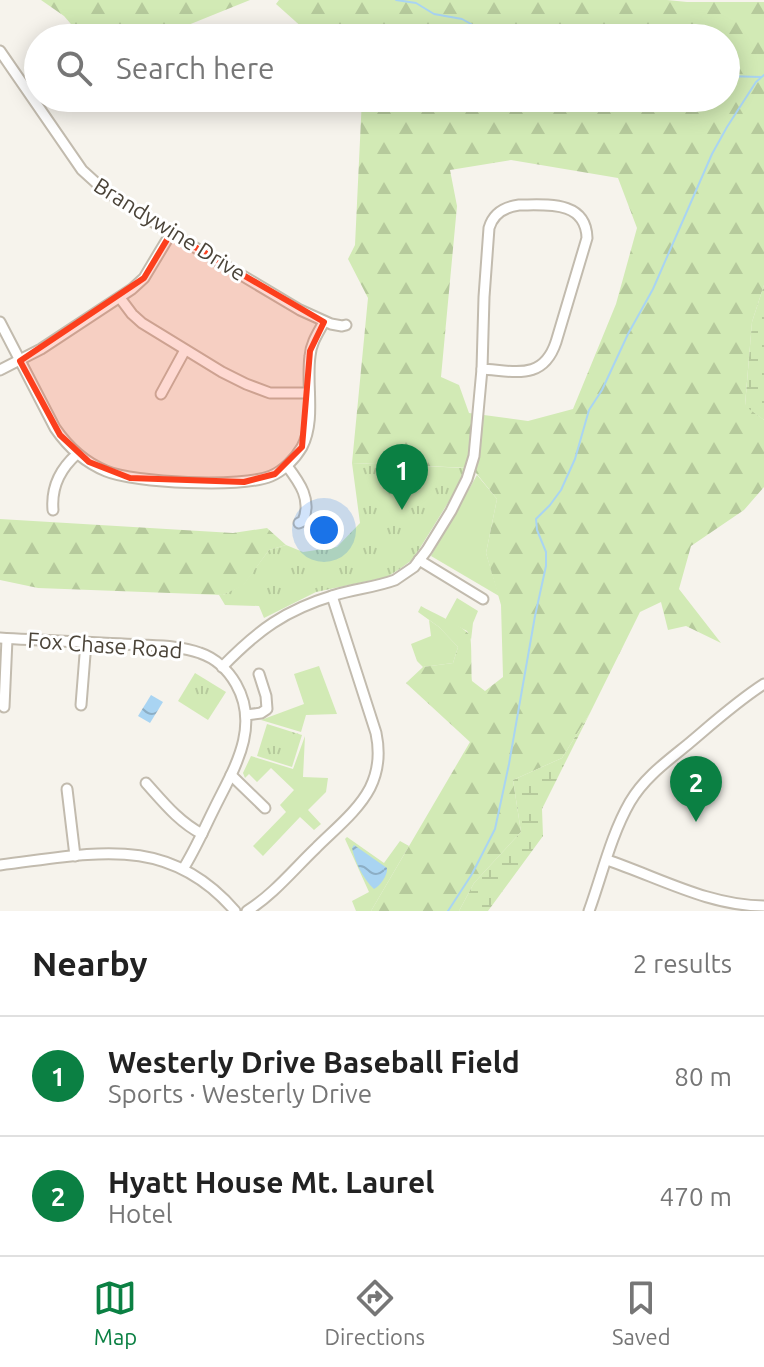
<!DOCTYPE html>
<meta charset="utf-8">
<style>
:root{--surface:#fff;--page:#f2f2f2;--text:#222;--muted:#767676;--line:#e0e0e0;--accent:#0b8043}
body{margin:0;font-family:Ubuntu,sans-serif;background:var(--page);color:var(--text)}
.you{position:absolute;left:324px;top:530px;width:28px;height:28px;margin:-20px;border:6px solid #fff;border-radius:50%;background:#1a73e8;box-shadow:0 0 0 12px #1a73e833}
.badge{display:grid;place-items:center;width:52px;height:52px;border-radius:50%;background:var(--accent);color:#fff;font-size:26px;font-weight:700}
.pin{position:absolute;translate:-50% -66px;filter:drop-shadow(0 2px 4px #0008)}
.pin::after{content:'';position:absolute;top:42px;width:28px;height:24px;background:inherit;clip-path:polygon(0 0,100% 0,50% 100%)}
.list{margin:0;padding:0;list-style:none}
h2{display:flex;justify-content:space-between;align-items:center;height:104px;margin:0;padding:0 32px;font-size:34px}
h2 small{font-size:26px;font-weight:400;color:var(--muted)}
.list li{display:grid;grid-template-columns:52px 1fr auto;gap:24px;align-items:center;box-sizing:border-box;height:120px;padding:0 32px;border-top:2px solid var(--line)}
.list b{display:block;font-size:30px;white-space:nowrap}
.list p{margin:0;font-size:26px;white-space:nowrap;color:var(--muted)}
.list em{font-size:26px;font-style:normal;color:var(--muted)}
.icon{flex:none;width:44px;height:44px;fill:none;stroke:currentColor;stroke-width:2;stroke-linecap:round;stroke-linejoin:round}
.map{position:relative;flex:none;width:764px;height:911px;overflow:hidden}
.search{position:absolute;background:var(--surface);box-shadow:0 4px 20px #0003;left:24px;right:24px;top:24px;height:88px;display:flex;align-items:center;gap:20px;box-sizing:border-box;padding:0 28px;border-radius:44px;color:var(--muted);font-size:30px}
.sheet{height:344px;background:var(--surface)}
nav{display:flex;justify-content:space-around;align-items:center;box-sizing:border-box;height:112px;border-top:2px solid var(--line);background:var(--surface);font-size:22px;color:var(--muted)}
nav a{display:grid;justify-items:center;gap:4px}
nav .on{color:var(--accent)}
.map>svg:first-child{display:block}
.green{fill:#d2eab5}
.forest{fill:url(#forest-firs);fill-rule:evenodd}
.wetland{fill:url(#wetland-marsh)}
.park{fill:url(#park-tufts)}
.water{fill:url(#water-waves)}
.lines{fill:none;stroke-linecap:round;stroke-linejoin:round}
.stream{stroke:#a9d4f2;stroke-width:2}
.minor-casing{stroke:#c2bbae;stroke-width:13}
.minor{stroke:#fff;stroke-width:9}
.marked{fill:#fc3f1d;fill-opacity:0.2;stroke:#fc3f1d;stroke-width:6;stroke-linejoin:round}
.labels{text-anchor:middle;stroke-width:6;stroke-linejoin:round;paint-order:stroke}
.street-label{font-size:22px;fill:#4b4439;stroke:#fff}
</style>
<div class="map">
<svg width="764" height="911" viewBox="0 0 764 911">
<defs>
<pattern id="forest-firs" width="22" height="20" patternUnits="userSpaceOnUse" patternTransform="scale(2)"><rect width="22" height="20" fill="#d2eab5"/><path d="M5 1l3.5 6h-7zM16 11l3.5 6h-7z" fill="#b6ca9c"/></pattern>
<pattern id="wetland-marsh" width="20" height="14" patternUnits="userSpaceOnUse" patternTransform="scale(2)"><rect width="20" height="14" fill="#d2eab5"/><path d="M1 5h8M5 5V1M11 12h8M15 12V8" fill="none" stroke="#b6ca9c"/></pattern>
<pattern id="park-tufts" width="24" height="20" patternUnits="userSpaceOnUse" patternTransform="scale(2)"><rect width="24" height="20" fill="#d2eab5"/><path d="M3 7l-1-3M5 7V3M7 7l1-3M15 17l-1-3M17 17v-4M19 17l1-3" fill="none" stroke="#b6ca9c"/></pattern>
<pattern id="water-waves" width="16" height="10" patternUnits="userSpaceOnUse" patternTransform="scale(2)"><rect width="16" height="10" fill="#a9d4f2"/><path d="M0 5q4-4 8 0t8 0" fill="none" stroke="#8caec5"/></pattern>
</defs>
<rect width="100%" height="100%" fill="#f6f3ec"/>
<!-- green -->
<g class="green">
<polygon points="477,475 497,499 486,553 499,596 431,556"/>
<polygon points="457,598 478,611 473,623 471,640 467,631 445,620"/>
<polygon points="429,620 439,627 458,647 453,663 423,667 417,661 411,644 431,636"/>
<polygon points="319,666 337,714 306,715 301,732 261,720 304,704 294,674"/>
<polygon points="305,736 303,777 328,778 326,792 308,810 321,824 314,830 300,817 263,856 253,846 286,812 280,805 294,790 271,768 257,782 249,774 245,778 243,773 251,756 293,769"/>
<polygon points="347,837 384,863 400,841 409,846 371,911 356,911 352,901 369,892 345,839"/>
</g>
<!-- forest -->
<g class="forest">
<polygon points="41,0 250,0 156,38 83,38 64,16"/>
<path d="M279,0H667L687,2H764V285L752,322L745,405L764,420V487L744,510L691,546L679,589L721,643L686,626L668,630L661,602L640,612L590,713L562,758L513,780L521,832L474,883L459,911H371L470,742L406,683L423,667L453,663L458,647L439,627L418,612L421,606C431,612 466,627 470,636C472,643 471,672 472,681L485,691L503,677L501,605L486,553L497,499L472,468L352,463L368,298L348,259L355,245L362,98H726V38H314L276,4ZM511,160L618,178L637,228L616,304L573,409L528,421L469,413L459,385L441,377L457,206L450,170Z"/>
<polygon points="0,519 233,533 267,528 286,545 269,550 243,586 223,595 38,588 0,580"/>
</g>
<!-- wetland -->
<g class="wetland">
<polygon points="764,285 764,420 745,406 752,322"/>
<polygon points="590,713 542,809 543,836 488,911 459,911 474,883 521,832 513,780 562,758"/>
</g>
<!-- park -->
<g class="park">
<polygon points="352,463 466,468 461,482 420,548 412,560 401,568 387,577 316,592 264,618 259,606 225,605 219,595 223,595 243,585 269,550 286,545 303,552 337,547 360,523"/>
<polygon points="195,673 226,692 208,720 178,701"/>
<polygon points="267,724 302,735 292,767 257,756"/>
</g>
<!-- water -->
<g class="water">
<polygon points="151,695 163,702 150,723 138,716"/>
<path d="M354,845L387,868C388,875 380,886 374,889C363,879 355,862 352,848Z"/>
</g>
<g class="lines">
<!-- stream -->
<g class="stream">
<polyline points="396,0 416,3 434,14 462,19 489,34 508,35 515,38"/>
<polyline points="726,76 761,77"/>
<polyline points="448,911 472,874 495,829 509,764 535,616 546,566 546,552 537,530 536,519 550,505 561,490 575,459 589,410 602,390 628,334 653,289 712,154 727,127 756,82 764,75"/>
</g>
<defs>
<g id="minor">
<polyline points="0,51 82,170 104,190 164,229 300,310 331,324 342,326 346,325"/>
<path d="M519,205C546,205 586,200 587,238L556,342C543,381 515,371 482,369L484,297L489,228C493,214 504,207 519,205Z"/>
<polyline points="120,298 132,314 142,323 222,372 246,384 270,393 309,393"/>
<path d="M0,322L55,428C68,447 84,462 106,471C134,483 242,488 271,476C283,471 295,459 302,447C316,420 306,385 310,356C311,343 318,333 324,322"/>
<polyline points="0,370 41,349 132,289 144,278 171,233"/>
<polyline points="161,394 185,350"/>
<path d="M287,466C300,483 312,500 303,521L299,523"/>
<path d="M53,510C51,487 60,469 77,454"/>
<polyline points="419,560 483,599"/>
<path d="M0,638C47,641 93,642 140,645C160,646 181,646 200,653C215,658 228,670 236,684C261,728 233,770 214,809C204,829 195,850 183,869"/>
<path d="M222,667C258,630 285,610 335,595C355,589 376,587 395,580L414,567L427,550L451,511L467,479L474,456L482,369"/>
<polyline points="81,705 86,642"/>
<polyline points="4,707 7,639"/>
<polyline points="246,715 261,713 267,709 266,696 259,674"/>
<polyline points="231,775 265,808"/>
<path d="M146,783C164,803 179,822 202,834"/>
<polyline points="67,789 75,856"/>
<path d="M607,860C658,877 709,906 764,906"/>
<path d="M0,865C91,854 167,832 235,911"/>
<path d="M247,911C273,895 294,869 316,848C335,829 358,811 370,788C379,770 380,752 376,733L332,596"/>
<path d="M589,911C602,875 611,835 630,802C644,778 666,762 687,745C712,724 736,702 764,684"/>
</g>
</defs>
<!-- minor casing -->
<use href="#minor" class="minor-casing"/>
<!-- minor -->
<use href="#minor" class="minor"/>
</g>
<!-- marked area -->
<path class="marked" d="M171,233L324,322L310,351L302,447L275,474L244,482L130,478L89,462L60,435L20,361L144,278Z"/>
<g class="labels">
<!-- street labels -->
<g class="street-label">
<text transform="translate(170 229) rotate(32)" y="8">Brandywine Drive</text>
<text transform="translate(105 645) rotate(4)" y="8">Fox Chase Road</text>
</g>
</g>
</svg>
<div class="you"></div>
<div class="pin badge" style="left:402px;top:510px">1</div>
<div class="pin badge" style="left:696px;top:822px">2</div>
<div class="search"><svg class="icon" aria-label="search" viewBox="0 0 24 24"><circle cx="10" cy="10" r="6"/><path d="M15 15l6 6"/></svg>Search here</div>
</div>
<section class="sheet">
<h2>Nearby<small>2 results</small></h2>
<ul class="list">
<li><span class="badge">1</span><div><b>Westerly Drive Baseball Field</b><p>Sports · Westerly Drive</p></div><em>80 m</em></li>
<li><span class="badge">2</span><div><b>Hyatt House Mt. Laurel</b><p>Hotel</p></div><em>470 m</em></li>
</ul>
</section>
<nav>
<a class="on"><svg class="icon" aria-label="map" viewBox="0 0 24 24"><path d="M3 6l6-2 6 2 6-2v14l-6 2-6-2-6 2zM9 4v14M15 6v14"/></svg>Map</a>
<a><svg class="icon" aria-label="directions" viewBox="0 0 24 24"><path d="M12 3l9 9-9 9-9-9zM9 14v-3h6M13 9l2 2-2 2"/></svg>Directions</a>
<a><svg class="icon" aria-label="saved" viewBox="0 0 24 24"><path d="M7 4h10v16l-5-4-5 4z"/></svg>Saved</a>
</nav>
